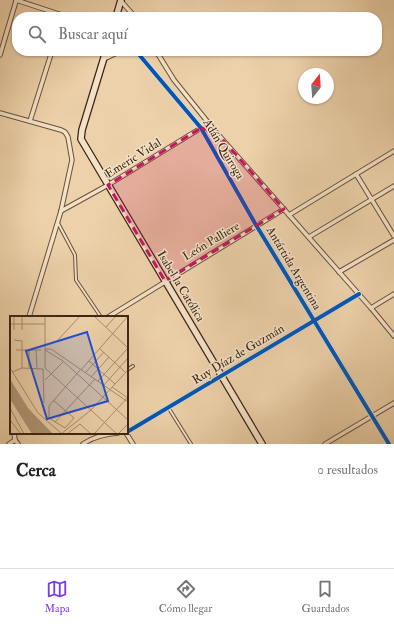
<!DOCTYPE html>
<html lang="es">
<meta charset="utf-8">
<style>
:root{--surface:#fff;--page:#f6f6f6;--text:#202124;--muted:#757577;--line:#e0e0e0;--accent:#7c3aed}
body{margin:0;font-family:"IM FELL Double Pica",serif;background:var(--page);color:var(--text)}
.compass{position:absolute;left:298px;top:68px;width:36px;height:36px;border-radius:50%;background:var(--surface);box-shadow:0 1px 3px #0004;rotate:17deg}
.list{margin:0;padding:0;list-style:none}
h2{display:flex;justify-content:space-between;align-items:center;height:52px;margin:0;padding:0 16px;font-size:17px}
h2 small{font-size:13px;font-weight:400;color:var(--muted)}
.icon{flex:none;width:22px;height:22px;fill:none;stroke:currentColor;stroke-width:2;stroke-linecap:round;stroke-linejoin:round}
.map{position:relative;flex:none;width:394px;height:444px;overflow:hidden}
.search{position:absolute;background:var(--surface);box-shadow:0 1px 3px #0004;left:12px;right:12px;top:12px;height:44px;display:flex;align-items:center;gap:10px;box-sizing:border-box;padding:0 14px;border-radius:16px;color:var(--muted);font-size:15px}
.sheet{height:124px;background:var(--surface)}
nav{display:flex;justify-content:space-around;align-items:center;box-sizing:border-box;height:56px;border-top:1px solid var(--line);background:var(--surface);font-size:11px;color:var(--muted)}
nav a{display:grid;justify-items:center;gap:2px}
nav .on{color:var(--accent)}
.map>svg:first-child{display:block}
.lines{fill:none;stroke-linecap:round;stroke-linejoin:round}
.service-casing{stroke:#695139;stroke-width:4}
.minor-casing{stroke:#695139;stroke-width:5.5}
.secondary-casing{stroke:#3d2613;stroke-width:8}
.service{stroke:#f3e1c8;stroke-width:2}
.minor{stroke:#f3e1c8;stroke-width:3.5}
.secondary{stroke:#f3e1c8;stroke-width:5.5}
.cycleway-casing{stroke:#f3e1c8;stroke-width:6}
.cycleway{stroke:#0057b8;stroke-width:4}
.marked{fill:#c2185b;fill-opacity:0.2;stroke:#c2185b;stroke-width:3;stroke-dasharray:8 5;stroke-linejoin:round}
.labels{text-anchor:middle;stroke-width:3;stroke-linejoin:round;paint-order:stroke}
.street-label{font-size:12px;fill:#3d2613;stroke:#f3e1c8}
.inset-road{fill:none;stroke:#a78d6e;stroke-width:1}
.view{fill:#1d4ed8;fill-opacity:0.15;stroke:#1d4ed8;stroke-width:2}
.inset-edge{fill:none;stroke:#3d2613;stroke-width:2}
</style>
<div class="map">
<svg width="394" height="444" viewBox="0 0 394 444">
<rect width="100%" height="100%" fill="#edd1aa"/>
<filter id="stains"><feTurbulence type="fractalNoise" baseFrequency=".005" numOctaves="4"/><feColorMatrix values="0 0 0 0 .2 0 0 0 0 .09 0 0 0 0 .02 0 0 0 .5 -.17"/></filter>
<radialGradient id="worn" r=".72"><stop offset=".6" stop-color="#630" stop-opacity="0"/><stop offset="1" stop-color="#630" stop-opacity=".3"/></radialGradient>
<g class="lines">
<defs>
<g id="service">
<polyline points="58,223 75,255 76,280 101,317"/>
<polyline points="127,370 133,366"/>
<polyline points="168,407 191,444"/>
</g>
<g id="minor">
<polyline points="16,0 68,17"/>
<polyline points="121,1 135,17"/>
<polyline points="136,51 201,128 256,225 389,444"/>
<polyline points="156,51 174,80 215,131 371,308 394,336"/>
<polyline points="0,55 16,1"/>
<polyline points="104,59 121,51"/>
<polyline points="0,113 61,130 65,132 68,137 72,160 61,211 29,317"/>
<polyline points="30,121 52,51"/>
<polyline points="356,174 394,236"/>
<polyline points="61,211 108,185 201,128 215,131"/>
<polyline points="289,215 394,151"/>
<polyline points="309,237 394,186"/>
<polyline points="339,272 394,240"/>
<polyline points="371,308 394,294"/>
<polyline points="108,317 284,209"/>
<polyline points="127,432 359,294"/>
<polyline points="14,433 15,440 18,444"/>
<polyline points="126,433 133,444"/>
<polyline points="9,444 15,440"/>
<path d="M83,444C93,437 106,434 118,433"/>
<polyline points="325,444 394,403"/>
</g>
<g id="secondary">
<polyline points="116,17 121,0"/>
<polyline points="106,51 82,130 81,139 262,444"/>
</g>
</defs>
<!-- service casing -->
<use href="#service" class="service-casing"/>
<!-- minor casing -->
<use href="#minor" class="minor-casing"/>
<!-- secondary casing -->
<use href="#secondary" class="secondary-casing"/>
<!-- service -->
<use href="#service" class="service"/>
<!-- minor -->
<use href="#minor" class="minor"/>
<!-- secondary -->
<use href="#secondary" class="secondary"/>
<defs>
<g id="cycleway">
<polyline points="136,51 201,128 256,225 389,444"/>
<polyline points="127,432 359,294"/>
</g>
</defs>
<!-- cycleway casing -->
<use href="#cycleway" class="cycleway-casing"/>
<!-- cycleway -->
<use href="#cycleway" class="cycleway"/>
</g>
<!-- marked area -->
<path class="marked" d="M201,128L215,131L284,209L165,281L108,185Z"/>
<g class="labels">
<!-- street labels -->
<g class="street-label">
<text transform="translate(224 149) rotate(59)" y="4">Adán Quiroga</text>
<text transform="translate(133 158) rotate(-32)" y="4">Emeric Vidal</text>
<text transform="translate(211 241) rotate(-31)" y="4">León Palliere</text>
<text transform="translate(294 268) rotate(59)" y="4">Antártida Argentina</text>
<text transform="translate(181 286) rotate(59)" y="4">Isabel la Católica</text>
<text transform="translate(238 354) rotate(-31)" y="4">Ruy Díaz de Guzmán</text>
</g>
</g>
<!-- overview -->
<g transform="translate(10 316)">
<rect width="118" height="118" fill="#edd1aa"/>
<path d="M0,63L18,92L43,118H22L0,83Z" fill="#b19777"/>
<path class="inset-road" d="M35,0V52L107,118M84,0L118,32L88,65M0,8H35M96,11L106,0M4,14V0M12,14V0M4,24L12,25V52M48,24L70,0M35,33H41L118,86M90,33L115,56M6,34H31M19,34V52M26,34L27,52M35,34L53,45L118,104M79,45L105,68M0,52L28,97L52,118M71,54L118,0M2,56L12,52L33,53L34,87M75,57L94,36M81,61L99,41M35,64L54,45M94,69L118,42M102,71L118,82M0,92L14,118M81,94L118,54M39,102V90L70,54M39,102L55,112L64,102L43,84M0,104L11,118M45,106L85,63M51,118L81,94M57,118L70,108L81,118M84,118L118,81M108,118L118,108"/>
<path class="view" d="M77,16L98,85L37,103L16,35Z"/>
<rect width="118" height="118" class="inset-edge"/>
</g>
<rect width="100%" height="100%" filter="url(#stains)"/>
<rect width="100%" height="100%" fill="url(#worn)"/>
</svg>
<svg class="compass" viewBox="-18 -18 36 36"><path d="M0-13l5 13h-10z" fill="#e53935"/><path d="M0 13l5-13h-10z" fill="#757577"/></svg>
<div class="search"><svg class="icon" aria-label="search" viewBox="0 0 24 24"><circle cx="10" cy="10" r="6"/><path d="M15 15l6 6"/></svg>Buscar aquí</div>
</div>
<section class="sheet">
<h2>Cerca<small>0 resultados</small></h2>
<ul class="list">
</ul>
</section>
<nav>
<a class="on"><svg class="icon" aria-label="map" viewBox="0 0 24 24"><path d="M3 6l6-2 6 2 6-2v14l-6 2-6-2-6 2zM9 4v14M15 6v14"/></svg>Mapa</a>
<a><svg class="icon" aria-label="directions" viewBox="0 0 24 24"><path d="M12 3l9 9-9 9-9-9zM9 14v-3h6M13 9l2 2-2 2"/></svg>Cómo llegar</a>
<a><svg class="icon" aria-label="saved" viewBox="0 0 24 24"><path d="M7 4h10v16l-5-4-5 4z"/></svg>Guardados</a>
</nav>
